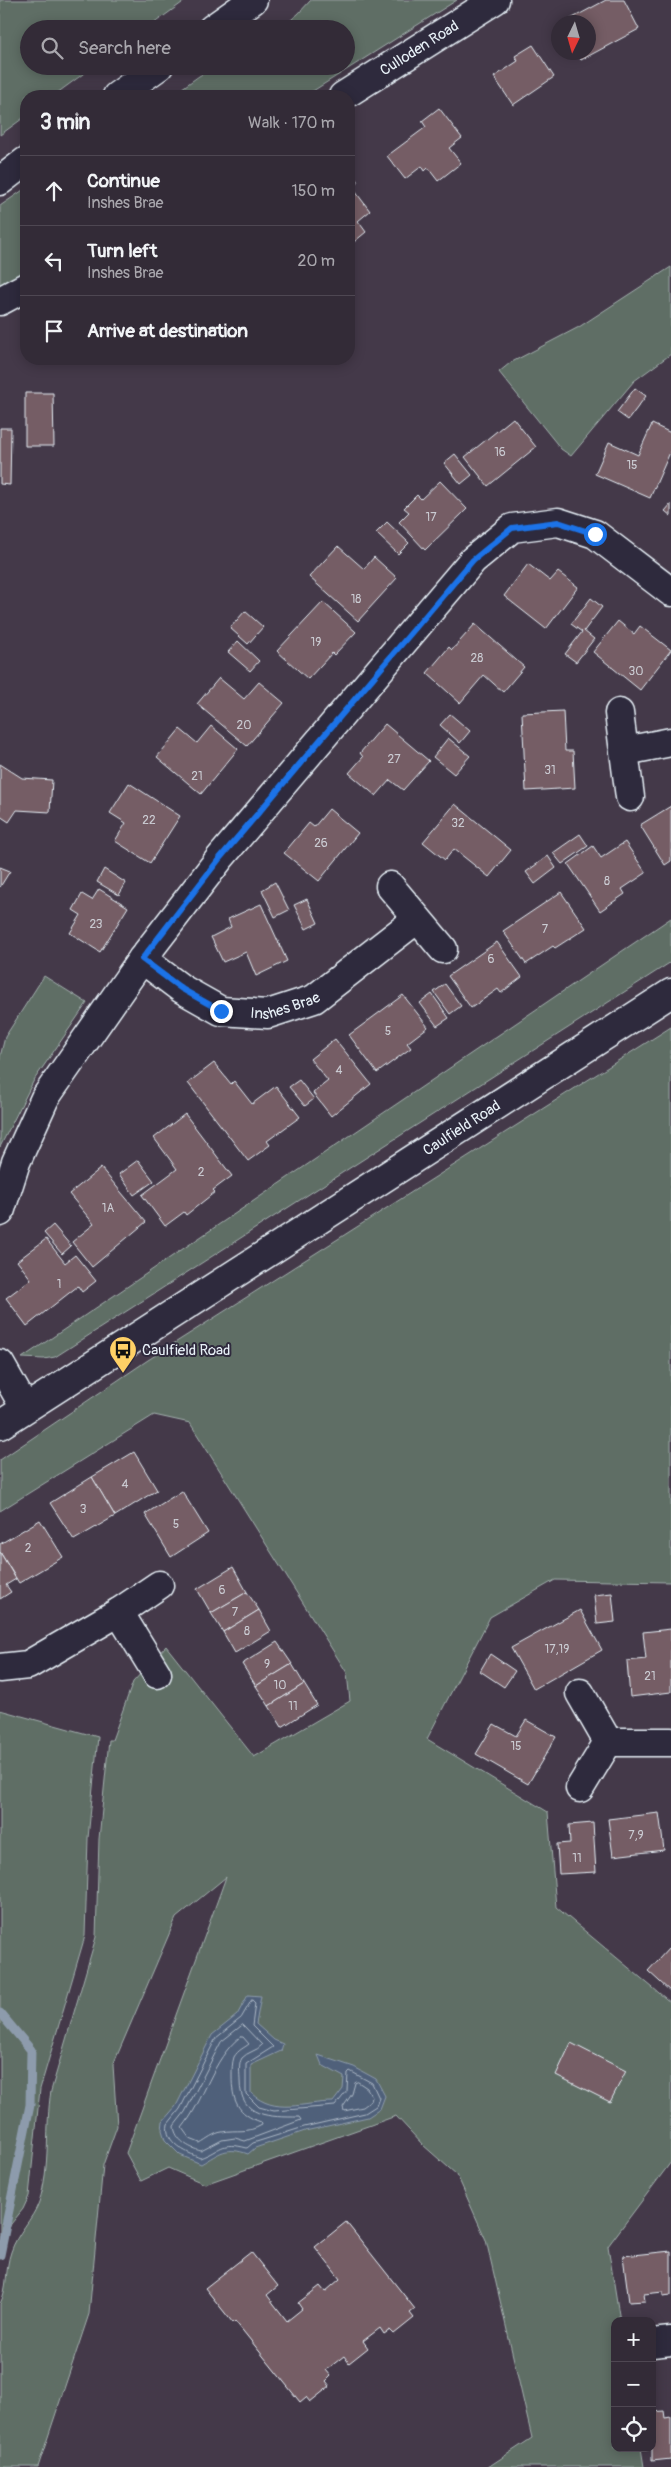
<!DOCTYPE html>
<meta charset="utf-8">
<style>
:root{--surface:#332b37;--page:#3e3742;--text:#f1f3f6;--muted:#a9a7ad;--line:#4e4752}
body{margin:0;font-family:Pangolin,sans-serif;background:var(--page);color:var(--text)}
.controls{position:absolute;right:15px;bottom:15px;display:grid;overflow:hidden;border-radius:10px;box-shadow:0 2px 12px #0003}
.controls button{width:45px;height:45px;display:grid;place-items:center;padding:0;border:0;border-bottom:1px solid var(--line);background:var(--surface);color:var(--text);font:25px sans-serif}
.compass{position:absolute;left:551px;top:15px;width:45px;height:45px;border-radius:50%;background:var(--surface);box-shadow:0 2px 12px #0003;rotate:185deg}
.stop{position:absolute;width:15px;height:15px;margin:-11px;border:4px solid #1a73e8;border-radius:50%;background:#fff}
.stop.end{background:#1a73e8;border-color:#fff;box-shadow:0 1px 5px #0008}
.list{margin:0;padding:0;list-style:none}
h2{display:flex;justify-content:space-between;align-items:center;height:65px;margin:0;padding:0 20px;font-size:21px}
h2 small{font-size:16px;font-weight:400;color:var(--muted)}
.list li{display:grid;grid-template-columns:32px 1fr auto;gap:15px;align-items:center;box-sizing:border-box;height:70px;padding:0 20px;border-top:1px solid var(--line)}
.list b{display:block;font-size:19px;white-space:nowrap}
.list p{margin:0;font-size:16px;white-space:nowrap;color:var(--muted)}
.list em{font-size:16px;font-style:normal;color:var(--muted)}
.icon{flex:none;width:28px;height:28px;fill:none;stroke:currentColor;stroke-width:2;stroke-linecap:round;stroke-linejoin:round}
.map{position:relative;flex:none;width:671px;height:2467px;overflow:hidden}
.search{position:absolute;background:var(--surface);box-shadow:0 2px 12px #0003;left:20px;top:20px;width:335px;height:55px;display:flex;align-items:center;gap:12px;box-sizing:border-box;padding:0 18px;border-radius:28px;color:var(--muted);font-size:19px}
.panel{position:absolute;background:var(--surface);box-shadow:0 2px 12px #0003;left:20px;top:90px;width:335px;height:275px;border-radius:20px}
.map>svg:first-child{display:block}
.green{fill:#5e6e65;stroke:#a3b0ae}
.water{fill:#50617a;stroke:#8d9bac}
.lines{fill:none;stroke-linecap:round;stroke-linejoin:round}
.shore{stroke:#abb7c6;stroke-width:1}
.stream{stroke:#8d9bac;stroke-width:9}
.building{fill:#755d65;stroke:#e8f1f8}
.street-casing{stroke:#e8f1f8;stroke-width:31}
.secondary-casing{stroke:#e8f1f8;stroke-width:31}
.street{stroke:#2f2a3d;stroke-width:28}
.secondary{stroke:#2f2a3d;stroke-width:28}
.route{stroke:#1a73e8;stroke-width:6}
.labels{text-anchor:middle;stroke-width:4;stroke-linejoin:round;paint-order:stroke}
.number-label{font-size:12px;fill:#cbccd3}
.street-label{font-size:15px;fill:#e8f1f8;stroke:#2f2a3d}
.poi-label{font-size:15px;fill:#e8f1f8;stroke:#2f2a3d;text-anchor:start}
</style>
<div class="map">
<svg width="671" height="2467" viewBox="0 0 671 2467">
<rect width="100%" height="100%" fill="#443949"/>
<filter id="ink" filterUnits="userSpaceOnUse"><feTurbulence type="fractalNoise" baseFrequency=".02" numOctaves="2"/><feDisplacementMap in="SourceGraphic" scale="10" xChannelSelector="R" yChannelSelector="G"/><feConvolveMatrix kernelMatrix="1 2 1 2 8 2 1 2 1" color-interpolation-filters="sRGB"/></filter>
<g filter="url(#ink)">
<!-- green -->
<g class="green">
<polygon points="0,0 186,0 146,29 29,29 29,66 94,66 53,96 26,96 26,116 0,135"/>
<polygon points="311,0 457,0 305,96 171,96 199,76 217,66 346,66 346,29 280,29 298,14"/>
<polygon points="26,188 26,276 0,291 0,206"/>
<polygon points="671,267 671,354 634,381 571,456 561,449 499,372 510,363 579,327"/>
<polygon points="671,918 671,962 55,1357 44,1359 22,1358"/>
<polygon points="44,976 87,1003 34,1080 0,1147 0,1057 5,1037"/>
<path d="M671,1027V1582L555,1580L490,1617L427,1739L548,1812L556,1907L671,2003V2162L608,2246L620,2321H615V2448H641L644,2467H488L532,2438L486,2240L457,2175L423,2145L396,2116L205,2184L168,2168L141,2181L126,2153L226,1877L176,1918L113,2065L117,2126L103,2165L89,2314L38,2467H0V2304C8,2288 5,2269 11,2252C17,2233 33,2219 39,2202C51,2167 45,2127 51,2091L96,1937L99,1839L109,1740H112L133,1682L166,1646L254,1757L350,1701L347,1673L190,1423L154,1415L0,1511V1460L148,1360Z"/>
<polygon points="0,1710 98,1737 88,1838 85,1936 40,2089 29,2196 23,2209 11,2224 0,2249"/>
</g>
<!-- water -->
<path class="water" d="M248,1995L261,1996L256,2024L274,2040L283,2044L281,2051L251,2065V2093C275,2116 304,2102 333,2102L343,2089L344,2077L322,2065L318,2055L354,2067L376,2079L385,2096L380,2109L368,2117L305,2131L255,2148L248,2154C226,2146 220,2153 201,2164L180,2155L165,2140L162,2130L163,2121L176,2106L212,2035L237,2015Z"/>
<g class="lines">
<!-- shore -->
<g class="shore">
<path d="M252,2000L255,2003L252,2026L273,2047L246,2064V2094L259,2107L274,2111L335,2106L347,2091L348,2073L350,2071L372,2083L379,2098L376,2106L365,2113L304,2127L253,2143L247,2148C220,2141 222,2150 200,2158C186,2152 164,2143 168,2124L180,2109L216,2038L241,2018Z"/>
<path d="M243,2025L262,2045C257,2051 247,2052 242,2058C238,2064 240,2074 240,2081C240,2118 270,2117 299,2117L301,2120L245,2141L235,2138L222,2140L201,2151C189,2148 175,2140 174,2126L185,2112L221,2042Z"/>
<path d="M240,2037H243L249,2044C244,2048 238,2050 234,2057C232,2063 232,2070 232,2076C232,2100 237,2114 261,2122L262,2125C246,2134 238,2129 222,2132C214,2133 207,2139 200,2143L190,2139L182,2128C205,2100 212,2059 240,2037Z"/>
<polygon points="358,2082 367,2088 372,2097 371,2101 363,2107 344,2111 343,2107 352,2094 355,2083"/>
</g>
<!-- stream -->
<polyline class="stream" points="0,2013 31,2050 30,2105 0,2255"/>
</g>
<!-- building -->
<g class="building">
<polygon points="606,0 624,0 639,29 581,60 577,52 588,52 588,22 565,22"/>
<polygon points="533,45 554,77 513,105 494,77 518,61 515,56"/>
<polygon points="439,108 462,138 449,148 461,163 438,181 428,168 425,171 422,166 405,179 387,156 426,127 422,121"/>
<polygon points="349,170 358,182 352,187 370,211 358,221 366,232 349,246"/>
<polygon points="635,388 646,396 628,420 617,412"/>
<polygon points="25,393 53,393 54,446 25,446"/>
<polygon points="513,418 536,447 488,486 465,457"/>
<polygon points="652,424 671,433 671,450 650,498 595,474 609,442 638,455"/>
<polygon points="0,428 11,428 10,485 0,484"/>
<polygon points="455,454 472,475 461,484 444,463"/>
<polygon points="440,481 467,509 425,550 399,522 409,512 404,508 417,495 421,499"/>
<polygon points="671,504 671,516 665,511"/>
<polygon points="387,522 409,543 398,554 376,533"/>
<polygon points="338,546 364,569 374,557 397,578 358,621 309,577"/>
<polygon points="528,564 550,581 558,572 578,587 546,629 504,596"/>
<polygon points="591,598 602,607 584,631 594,639 576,662 565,654 582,632 571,624"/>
<polygon points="323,602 356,632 334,655 332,653 308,679 277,651"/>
<polygon points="245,611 263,627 248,644 230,628"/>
<polygon points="618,621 634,634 640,626 671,650 640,690 593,652"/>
<polygon points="475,624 524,667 503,692 484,675 460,703 427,673 449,647 452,650"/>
<polygon points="238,641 259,661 250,671 228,652"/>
<polygon points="219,678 244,699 259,682 284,703 247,746 197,704"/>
<polygon points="563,711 565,751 573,751 575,788 526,791 522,713"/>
<polygon points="450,714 470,731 460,743 440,725"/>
<polygon points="385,724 429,761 403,790 390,780 376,796 349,773 363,757 360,753"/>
<polygon points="211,726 238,749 201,794 157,757 180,729 197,743"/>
<polygon points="448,738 470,756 454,774 433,757"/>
<polygon points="0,764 22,778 52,780 50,812 17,810 9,822 0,816"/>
<polygon points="129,783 180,816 150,863 115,841 126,823 110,813"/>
<polygon points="455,804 511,850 489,877 454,849 445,860 423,842"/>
<polygon points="671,806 671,861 665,865 640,825"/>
<polygon points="329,809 358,833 319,881 284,853 309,823 314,827"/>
<polygon points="580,834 588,846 562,864 553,853"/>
<polygon points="625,842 646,873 622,889 625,894 600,911 568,864 593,846 601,858"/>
<polygon points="548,856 556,868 535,884 526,872"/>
<polygon points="0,867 10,871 0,887"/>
<polygon points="104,869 126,883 119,895 97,882"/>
<polygon points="275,882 289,910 275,917 262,890"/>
<polygon points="99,889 128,907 100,952 70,933 81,915 73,910 82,894 92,900"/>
<polygon points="561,892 586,928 555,948 553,946 526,964 503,931"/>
<polygon points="307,899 318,923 306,929 294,905"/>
<polygon points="261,904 287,961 256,976 246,952 223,962 211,937 231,927 228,919"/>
<polygon points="497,942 522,977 501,993 498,989 471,1008 448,976"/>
<polygon points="445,984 461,1006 450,1014 434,992"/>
<polygon points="432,994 449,1018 437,1026 420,1003"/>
<polygon points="403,995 428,1027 407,1043 411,1048 377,1073 349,1035"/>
<polygon points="335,1039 371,1084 331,1116 313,1093 328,1081 310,1059"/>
<polygon points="214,1063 231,1084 234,1081 252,1104 276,1086 300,1117 267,1141 270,1145 248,1161 188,1083"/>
<polygon points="299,1080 314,1099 305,1106 289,1087"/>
<polygon points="185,1114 232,1176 213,1190 215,1192 186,1215 184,1212 165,1226 142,1195 177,1169 154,1138"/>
<polygon points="138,1160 154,1181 134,1195 119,1174"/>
<polygon points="101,1168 146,1222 92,1267 72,1242 94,1224 69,1194"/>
<polygon points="53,1225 71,1246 62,1254 44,1233"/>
<polygon points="46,1239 65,1263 75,1255 96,1281 82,1292 78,1286 27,1326 6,1298 31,1279 17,1261"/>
<polygon points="134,1452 157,1490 115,1516 92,1477"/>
<polygon points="92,1477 115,1516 74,1540 50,1503"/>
<polygon points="182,1491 208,1533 171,1557 145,1514"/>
<polygon points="40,1520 63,1557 19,1583 0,1552 0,1544"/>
<polygon points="0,1552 16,1579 6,1585 11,1592 0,1599"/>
<polygon points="233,1567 247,1592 211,1613 197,1589"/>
<polygon points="247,1592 259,1610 223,1632 211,1613"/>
<polygon points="612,1593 615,1622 597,1624 594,1595"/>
<polygon points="259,1610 271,1631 235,1653 223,1632"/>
<polygon points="580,1610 602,1650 534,1689 511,1648"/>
<polygon points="671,1629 671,1692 630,1697 627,1661 646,1659 643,1632"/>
<polygon points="277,1642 292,1664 256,1686 242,1664"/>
<polygon points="490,1654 515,1671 504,1687 480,1671"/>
<polygon points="292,1664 304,1684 269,1706 256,1686"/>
<polygon points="304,1684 317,1705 282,1727 269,1706"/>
<polygon points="526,1720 556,1737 528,1784 476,1754 494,1724 516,1736"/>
<polygon points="659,1813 664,1850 613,1856 608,1819"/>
<polygon points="593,1823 596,1872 559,1874 557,1844 570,1843 569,1825"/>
<polygon points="669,1948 671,1950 671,1992 648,1971"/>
<polygon points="571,2043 626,2071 610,2102 556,2075"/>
<polygon points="346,2222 415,2309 410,2313 414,2318 394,2334 390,2330 384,2334 380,2328 363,2341 368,2348 349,2363 344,2356 326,2370 331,2376 326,2381 330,2386 310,2402 306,2397 300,2402 235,2321 233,2323 205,2288 251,2252 278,2286 267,2295 287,2321 302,2309 298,2303 320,2286 325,2292 340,2279 315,2247"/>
<polygon points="671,2251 671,2295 663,2296 663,2292 644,2294 645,2301 629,2302 623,2256"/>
<polygon points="664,2411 665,2418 671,2417 671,2459 652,2461 652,2412"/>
</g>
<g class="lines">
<defs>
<g id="street">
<path id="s1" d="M343,96L495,0"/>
<polyline points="0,301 26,287"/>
<polyline points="619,713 630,797"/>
<polyline points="625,751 671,742"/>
<polyline points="390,886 443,949"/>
<path id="s2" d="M142,959L182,989L221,1011L268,1014L314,999L417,919"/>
<polyline points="0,1212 16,1162 45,1098 142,959 220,858 473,560 512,528 558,522 595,534 671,592"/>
<polyline points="0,1364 25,1408"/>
<polyline points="119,1612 157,1674"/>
<polyline points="0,1668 28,1665 119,1612 159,1585"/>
<polyline points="608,1742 671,1742"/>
<polyline points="580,1788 608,1742 580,1693"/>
<polyline points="652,2343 671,2341"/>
</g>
<g id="secondary">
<polyline points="212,29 253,0"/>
<polyline points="117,96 159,66"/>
<polyline points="0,181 26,161"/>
<path id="s3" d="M0,1425L671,993"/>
</g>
</defs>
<!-- street casing -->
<use href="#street" class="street-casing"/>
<!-- secondary casing -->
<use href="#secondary" class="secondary-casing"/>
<!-- street -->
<use href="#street" class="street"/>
<!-- secondary -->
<use href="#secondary" class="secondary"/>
</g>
</g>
<g class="lines" filter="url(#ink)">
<!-- route -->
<polyline class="route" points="221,1011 182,989 142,959 220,858 473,560 512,528 558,522 595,534"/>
</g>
<!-- icons -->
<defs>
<symbol id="bus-pin" viewBox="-11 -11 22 30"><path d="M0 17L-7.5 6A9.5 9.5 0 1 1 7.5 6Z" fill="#ffd166" stroke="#2f2a3d"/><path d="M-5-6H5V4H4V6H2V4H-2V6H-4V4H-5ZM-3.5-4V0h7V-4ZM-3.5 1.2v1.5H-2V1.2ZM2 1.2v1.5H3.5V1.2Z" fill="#111"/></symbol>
</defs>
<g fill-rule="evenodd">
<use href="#bus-pin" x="107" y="1334" width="32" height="43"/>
</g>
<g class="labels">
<!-- number labels -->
<g class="number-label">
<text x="500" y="456">16</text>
<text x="632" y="469">15</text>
<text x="431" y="521">17</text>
<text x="356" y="603">18</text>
<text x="316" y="646">19</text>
<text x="477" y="662">28</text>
<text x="636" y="675">30</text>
<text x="244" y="729">20</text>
<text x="394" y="763">27</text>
<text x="550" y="774">31</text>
<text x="197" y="780">21</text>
<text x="149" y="824">22</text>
<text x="458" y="827">32</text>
<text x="321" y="847">26</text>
<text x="607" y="885">8</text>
<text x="96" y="928">23</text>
<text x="545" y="933">7</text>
<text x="491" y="963">6</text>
<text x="388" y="1035">5</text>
<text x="339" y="1074">4</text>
<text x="201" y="1176">2</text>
<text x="108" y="1212">1A</text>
<text x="59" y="1288">1</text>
<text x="125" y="1488">4</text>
<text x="83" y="1513">3</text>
<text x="176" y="1528">5</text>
<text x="28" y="1552">2</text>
<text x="222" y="1594">6</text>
<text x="235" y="1616">7</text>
<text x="247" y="1635">8</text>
<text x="557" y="1653">17,19</text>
<text x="267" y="1668">9</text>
<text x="650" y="1680">21</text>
<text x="280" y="1689">10</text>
<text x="293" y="1710">11</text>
<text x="516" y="1750">15</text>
<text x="636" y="1839">7,9</text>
<text x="577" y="1862">11</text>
</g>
<!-- street labels -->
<g class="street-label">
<text dy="5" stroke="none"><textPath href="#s1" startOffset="90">Culloden Road</textPath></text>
<text dy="5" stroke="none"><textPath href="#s2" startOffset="160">Inshes Brae</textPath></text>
<text dy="5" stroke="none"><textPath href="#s3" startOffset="549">Caulfield Road</textPath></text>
</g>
<!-- poi labels -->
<g class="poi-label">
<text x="142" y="1355">Caulfield Road</text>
</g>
</g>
</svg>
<div class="controls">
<button>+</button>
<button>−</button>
<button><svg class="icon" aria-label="locate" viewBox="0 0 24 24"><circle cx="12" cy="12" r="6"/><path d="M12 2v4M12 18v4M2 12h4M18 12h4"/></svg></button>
</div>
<svg class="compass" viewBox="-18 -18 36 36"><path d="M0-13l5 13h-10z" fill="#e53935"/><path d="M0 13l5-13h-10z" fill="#a9a7ad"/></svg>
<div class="stop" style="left:595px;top:534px"></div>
<div class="stop end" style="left:221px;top:1011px"></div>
<div class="search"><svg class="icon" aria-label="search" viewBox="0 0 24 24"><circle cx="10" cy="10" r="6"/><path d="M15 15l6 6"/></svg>Search here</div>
<section class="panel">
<h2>3 min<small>Walk · 170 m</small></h2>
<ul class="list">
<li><svg class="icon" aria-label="ahead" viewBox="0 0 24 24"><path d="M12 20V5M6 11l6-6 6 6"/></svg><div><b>Continue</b><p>Inshes Brae</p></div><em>150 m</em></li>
<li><svg class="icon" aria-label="left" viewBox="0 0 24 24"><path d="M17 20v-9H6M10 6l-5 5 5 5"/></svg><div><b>Turn left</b><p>Inshes Brae</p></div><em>20 m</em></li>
<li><svg class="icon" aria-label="arrive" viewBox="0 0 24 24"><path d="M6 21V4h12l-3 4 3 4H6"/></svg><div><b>Arrive at destination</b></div></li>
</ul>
</section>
</div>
